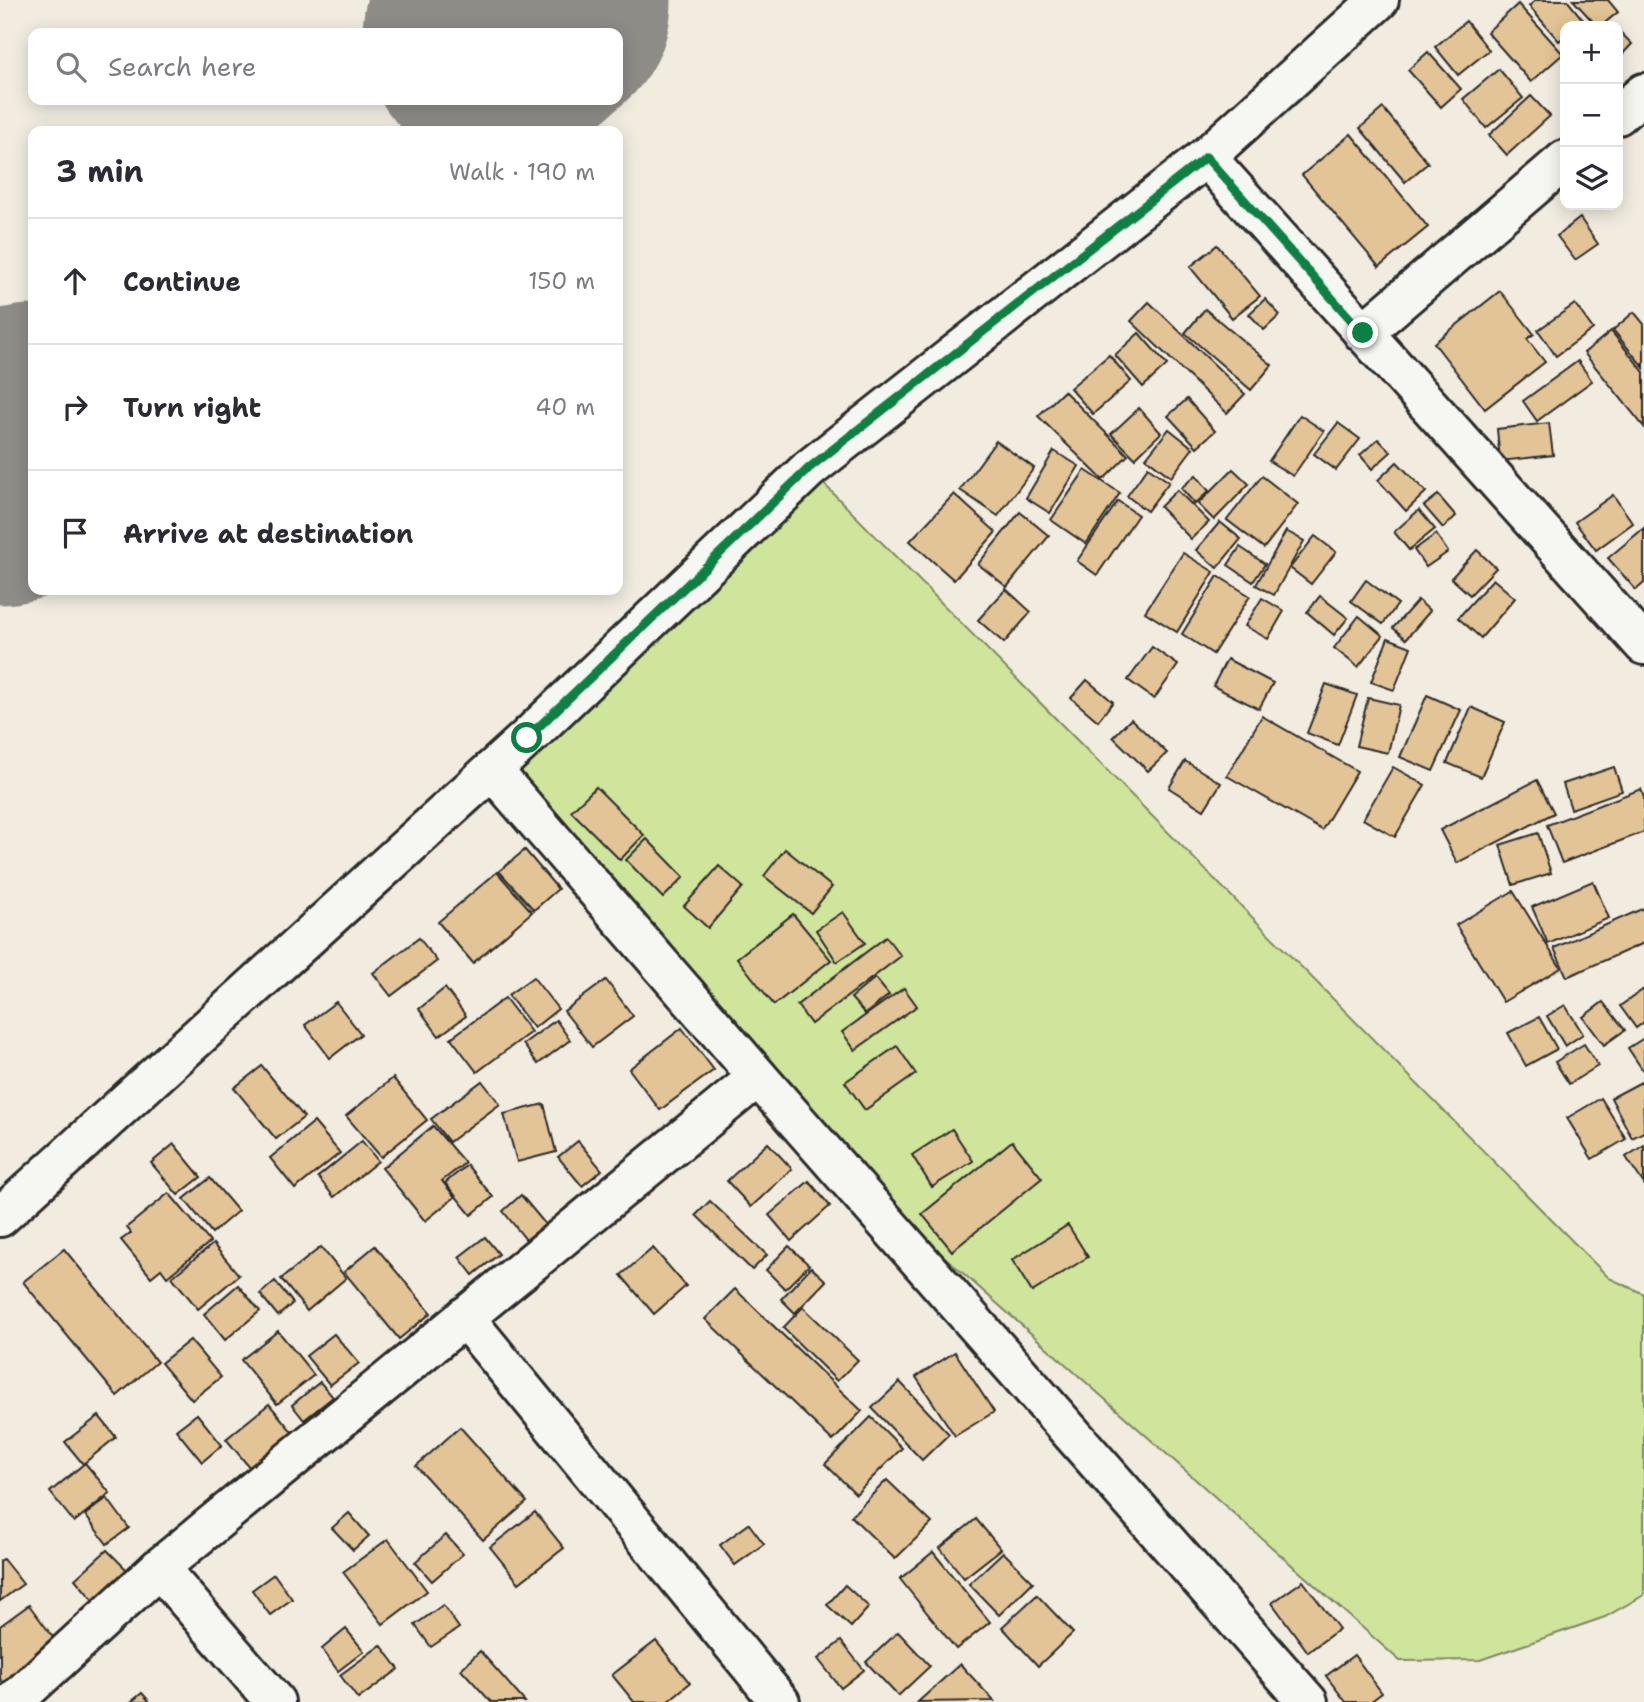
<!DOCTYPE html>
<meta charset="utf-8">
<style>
:root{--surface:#fff;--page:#f7f7f7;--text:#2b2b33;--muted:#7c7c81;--line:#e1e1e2}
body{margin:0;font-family:"Shantell Sans",sans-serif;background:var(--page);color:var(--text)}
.controls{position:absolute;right:21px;top:21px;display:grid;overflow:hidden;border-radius:14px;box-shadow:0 4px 18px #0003}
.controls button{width:63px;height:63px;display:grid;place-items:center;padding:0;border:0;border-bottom:2px solid var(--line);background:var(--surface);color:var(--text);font:35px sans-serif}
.stop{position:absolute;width:21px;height:21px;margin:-16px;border:5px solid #0b8043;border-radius:50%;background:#fff}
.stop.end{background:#0b8043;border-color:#fff;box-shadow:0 2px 7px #0008}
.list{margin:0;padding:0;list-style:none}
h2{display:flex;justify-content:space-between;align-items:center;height:91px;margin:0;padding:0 28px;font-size:30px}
h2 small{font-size:23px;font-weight:400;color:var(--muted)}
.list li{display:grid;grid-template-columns:46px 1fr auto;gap:21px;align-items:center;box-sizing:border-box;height:126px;padding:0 28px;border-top:2px solid var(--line)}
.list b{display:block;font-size:26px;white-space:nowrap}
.list em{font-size:23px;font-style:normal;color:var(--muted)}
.icon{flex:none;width:38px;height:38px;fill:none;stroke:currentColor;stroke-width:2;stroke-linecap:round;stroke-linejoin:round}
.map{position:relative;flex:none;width:1644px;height:1702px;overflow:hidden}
.search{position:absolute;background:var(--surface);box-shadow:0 4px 18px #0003;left:28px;top:28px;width:595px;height:77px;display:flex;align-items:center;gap:18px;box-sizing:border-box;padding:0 24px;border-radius:14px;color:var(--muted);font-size:26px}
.panel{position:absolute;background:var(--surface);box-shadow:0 4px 18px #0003;left:28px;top:126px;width:595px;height:469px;border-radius:14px}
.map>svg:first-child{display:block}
.green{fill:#cee59b;stroke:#7c8863;stroke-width:2}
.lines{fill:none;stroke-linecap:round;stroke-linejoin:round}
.runway{stroke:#8e8c86;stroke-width:271}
.building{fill:#e3c496;stroke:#2b2b2b;stroke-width:2}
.minor-casing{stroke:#2b2b2b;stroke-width:44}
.minor{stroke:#f6f6f2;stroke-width:38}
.route{stroke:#0b8043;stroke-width:9}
</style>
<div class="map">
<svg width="1644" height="1702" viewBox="0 0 1644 1702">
<rect width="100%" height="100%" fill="#f2ece0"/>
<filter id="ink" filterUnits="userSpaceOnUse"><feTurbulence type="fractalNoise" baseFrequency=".0143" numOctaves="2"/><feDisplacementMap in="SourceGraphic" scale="14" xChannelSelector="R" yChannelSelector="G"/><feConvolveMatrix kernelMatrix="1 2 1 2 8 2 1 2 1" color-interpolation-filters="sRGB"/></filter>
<g filter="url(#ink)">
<!-- green -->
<polygon class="green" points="809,469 1609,1278 1644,1294 1644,1595 1605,1617 1480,1660 1400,1661 912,1228 508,767"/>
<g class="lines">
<!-- runway -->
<g class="runway">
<polyline points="498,33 536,0"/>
<polyline points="0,469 33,440"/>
</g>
</g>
<!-- building -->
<g class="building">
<polygon points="1536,0 1567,0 1584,21 1577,26 1565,26 1565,36 1559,41 1529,6"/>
<polygon points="1573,0 1608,0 1618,12 1601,26 1597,26"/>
<polygon points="1518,4 1563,54 1531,82 1487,32"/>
<polygon points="1466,21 1489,50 1458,75 1435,47"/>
<polygon points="1618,30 1632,44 1618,59"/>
<polygon points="1428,52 1461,89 1441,107 1408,70"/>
<polygon points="1499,69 1523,98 1486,128 1463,99"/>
<polygon points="1531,96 1550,116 1507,155 1489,135"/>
<polygon points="1383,108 1428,163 1405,182 1360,128"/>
<polygon points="1351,134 1428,227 1379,267 1302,175"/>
<polygon points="1580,218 1598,244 1575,260 1557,236"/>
<polygon points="1217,245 1260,296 1232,318 1190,267"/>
<polygon points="1500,291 1534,334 1527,339 1545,362 1485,409 1434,343"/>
<polygon points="1265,299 1280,315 1264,330 1249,314"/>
<polygon points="1149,302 1245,394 1227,413 1131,321"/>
<polygon points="1575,304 1593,329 1556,356 1538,330"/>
<polygon points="1205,309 1272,365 1251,390 1185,333"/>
<polygon points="1634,312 1644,324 1644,368 1613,330"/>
<polygon points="1611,331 1644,372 1644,427 1584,353"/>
<polygon points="1139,333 1167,365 1143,387 1115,355"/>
<polygon points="1109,355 1131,381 1093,414 1070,388"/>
<polygon points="1578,361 1592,381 1537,421 1523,401"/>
<polygon points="1064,391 1128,455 1103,480 1038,416"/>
<polygon points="1187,399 1215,431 1197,447 1168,416"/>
<polygon points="1139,408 1161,433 1135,458 1111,434"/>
<polygon points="1300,415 1324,431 1293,476 1269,461"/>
<polygon points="1338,423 1360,439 1336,470 1314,454"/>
<polygon points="1549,423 1553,455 1500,461 1497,429"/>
<polygon points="1169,429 1193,448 1171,477 1146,458"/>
<polygon points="1378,439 1391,452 1372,469 1360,455"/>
<polygon points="996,441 1034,468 998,516 960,490"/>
<polygon points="1054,451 1079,466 1050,513 1026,498"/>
<polygon points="1397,462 1426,492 1406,511 1378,480"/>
<polygon points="1148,467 1169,482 1147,511 1127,496"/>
<polygon points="1233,469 1249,484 1214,520 1198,504"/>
<polygon points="1085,470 1120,493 1086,544 1051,520"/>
<polygon points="1196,475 1209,491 1195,504 1181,488"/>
<polygon points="1262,476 1298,504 1264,548 1227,520"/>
<polygon points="1177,490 1209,522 1191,539 1160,507"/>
<polygon points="954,494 996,532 954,580 910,541"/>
<polygon points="1438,495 1456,516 1443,528 1424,506"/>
<polygon points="1613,495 1633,523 1596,550 1575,522"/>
<polygon points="1118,501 1138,515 1097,575 1077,561"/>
<polygon points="1419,510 1435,529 1409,550 1394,532"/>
<polygon points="1020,512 1049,536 1007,587 978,564"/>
<polygon points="1220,522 1241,539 1217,568 1196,550"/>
<polygon points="1644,528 1644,583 1636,590 1608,558"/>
<polygon points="1286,531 1304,541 1274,595 1256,585"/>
<polygon points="1436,534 1448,552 1426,567 1414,550"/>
<polygon points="1315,536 1336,552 1311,584 1290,568"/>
<polygon points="1240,547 1265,564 1253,582 1228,565"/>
<polygon points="1477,550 1496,568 1470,595 1451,578"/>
<polygon points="1183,553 1214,572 1177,632 1145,612"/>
<polygon points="1218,576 1250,596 1213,654 1182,634"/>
<polygon points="1493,579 1515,598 1481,638 1458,618"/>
<polygon points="1366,580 1398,604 1383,624 1351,601"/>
<polygon points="1006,589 1031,612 1004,643 978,620"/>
<polygon points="1320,596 1348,618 1334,635 1307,612"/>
<polygon points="1262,598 1284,611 1268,639 1245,626"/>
<polygon points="1418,600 1430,611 1406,639 1393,628"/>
<polygon points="1359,616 1383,636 1358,667 1334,648"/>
<polygon points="1388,638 1411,647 1394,690 1371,682"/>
<polygon points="1152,647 1178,665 1154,699 1128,680"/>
<polygon points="1227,659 1273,683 1259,709 1213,686"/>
<polygon points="1087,680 1113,702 1098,721 1071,698"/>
<polygon points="1326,684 1357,695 1338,745 1307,733"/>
<polygon points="1427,695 1461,710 1433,771 1400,757"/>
<polygon points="1368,698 1399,705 1388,753 1356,746"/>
<polygon points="1471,707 1505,722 1481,777 1447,763"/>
<polygon points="1262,716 1357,771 1322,830 1227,776"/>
<polygon points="1131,719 1167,753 1148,771 1113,737"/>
<polygon points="1185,761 1221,783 1204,810 1169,788"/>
<polygon points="1393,767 1425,785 1395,837 1363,819"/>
<polygon points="1614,767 1622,791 1571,809 1563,784"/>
<polygon points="1537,780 1554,813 1457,863 1440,830"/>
<polygon points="596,787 644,835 620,860 571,811"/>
<polygon points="1641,789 1644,798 1644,832 1562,863 1547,825"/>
<polygon points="1538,833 1551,873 1513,885 1500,845"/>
<polygon points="647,839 684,877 663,898 626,860"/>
<polygon points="785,849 832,887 811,913 764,876"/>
<polygon points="525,850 558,889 534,910 499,871"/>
<polygon points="719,866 743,887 708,928 684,906"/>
<polygon points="497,872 532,912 473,963 438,922"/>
<polygon points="1593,881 1609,918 1548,944 1532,907"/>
<polygon points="1513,891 1561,968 1503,1002 1456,925"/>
<polygon points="1644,908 1644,943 1567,977 1554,948"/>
<polygon points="843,912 865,943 837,962 816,930"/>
<polygon points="793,914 831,960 774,1005 737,958"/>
<polygon points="886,937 901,956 811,1024 797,1005"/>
<polygon points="419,938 437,961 391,996 373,973"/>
<polygon points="533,977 558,1009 534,1028 508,995"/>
<polygon points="875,978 889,995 865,1014 851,998"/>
<polygon points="606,980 633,1016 592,1047 564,1011"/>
<polygon points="445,988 466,1016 439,1036 419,1009"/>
<polygon points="904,988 917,1006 855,1050 842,1032"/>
<polygon points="1644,989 1644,1022 1636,1028 1620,1006"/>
<polygon points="505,998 531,1032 477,1072 451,1038"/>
<polygon points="336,1002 361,1034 330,1058 305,1025"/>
<polygon points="1603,1002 1625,1030 1604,1045 1583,1017"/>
<polygon points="1565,1005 1583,1034 1565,1046 1547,1016"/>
<polygon points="1539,1017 1557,1049 1526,1066 1508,1033"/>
<polygon points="556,1020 570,1040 538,1064 523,1044"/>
<polygon points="682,1028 714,1070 660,1110 629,1069"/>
<polygon points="1644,1038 1644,1072 1628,1048"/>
<polygon points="1584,1044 1598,1066 1569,1084 1555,1062"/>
<polygon points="897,1046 916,1074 865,1110 845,1082"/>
<polygon points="262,1066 304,1117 276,1139 234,1088"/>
<polygon points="393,1078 427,1120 381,1157 346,1116"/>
<polygon points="482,1081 500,1104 449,1142 431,1119"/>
<polygon points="1643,1081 1644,1132 1632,1138 1611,1098"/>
<polygon points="1601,1098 1626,1139 1592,1159 1567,1118"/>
<polygon points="544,1104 556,1152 517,1162 504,1114"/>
<polygon points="314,1122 340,1153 295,1189 270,1158"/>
<polygon points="433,1126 465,1163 442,1181 455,1197 425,1221 382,1168"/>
<polygon points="952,1129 973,1161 932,1187 912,1155"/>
<polygon points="362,1141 378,1161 334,1197 318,1177"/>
<polygon points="578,1141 602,1170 582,1186 558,1157"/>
<polygon points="1012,1141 1042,1178 952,1251 922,1214"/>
<polygon points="768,1143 792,1169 751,1207 727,1181"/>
<polygon points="174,1144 201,1177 178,1195 151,1163"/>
<polygon points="1644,1145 1644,1184 1626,1157"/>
<polygon points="467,1165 493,1197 471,1215 445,1183"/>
<polygon points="210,1178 238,1211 212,1233 184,1199"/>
<polygon points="809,1181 830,1206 791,1241 769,1215"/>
<polygon points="169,1193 210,1242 167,1277 161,1269 151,1277 121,1240 131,1233 127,1227"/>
<polygon points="521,1195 546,1225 527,1241 503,1211"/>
<polygon points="710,1201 767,1255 752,1270 696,1215"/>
<polygon points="1068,1225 1088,1257 1032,1292 1012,1260"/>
<polygon points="485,1237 499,1254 473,1275 459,1257"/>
<polygon points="213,1244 239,1275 198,1309 172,1277"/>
<polygon points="375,1246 431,1313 399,1339 344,1272"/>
<polygon points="789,1246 809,1265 785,1289 766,1270"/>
<polygon points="321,1247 346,1278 307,1311 281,1279"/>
<polygon points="653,1248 686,1286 654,1314 621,1275"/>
<polygon points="64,1249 157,1362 117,1396 23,1282"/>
<polygon points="811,1267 826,1281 795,1313 781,1299"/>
<polygon points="275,1281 293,1303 278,1316 260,1294"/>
<polygon points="238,1285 260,1311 225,1340 204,1314"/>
<polygon points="735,1289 862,1411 833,1441 705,1319"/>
<polygon points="803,1307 858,1360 837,1381 783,1328"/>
<polygon points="278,1331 314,1375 277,1404 241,1360"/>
<polygon points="334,1334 359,1363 330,1385 306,1356"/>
<polygon points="190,1340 221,1377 192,1400 161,1363"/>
<polygon points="955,1352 994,1412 955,1436 916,1377"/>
<polygon points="320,1382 333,1397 304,1420 292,1405"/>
<polygon points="900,1382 949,1434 922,1460 872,1408"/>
<polygon points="269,1404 294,1434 250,1468 226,1439"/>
<polygon points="197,1414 222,1445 202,1462 176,1430"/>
<polygon points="99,1416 116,1437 83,1464 65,1442"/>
<polygon points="871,1417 902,1448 856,1494 825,1464"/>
<polygon points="460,1427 527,1502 483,1540 416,1466"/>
<polygon points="85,1463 110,1493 74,1522 50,1492"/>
<polygon points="887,1480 932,1523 895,1559 851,1516"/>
<polygon points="107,1498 129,1528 107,1544 85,1515"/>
<polygon points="535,1512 564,1548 519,1583 490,1547"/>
<polygon points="349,1513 369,1536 353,1550 332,1528"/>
<polygon points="976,1519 1001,1549 964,1578 940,1548"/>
<polygon points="749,1524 764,1544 735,1565 720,1545"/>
<polygon points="446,1535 463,1554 432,1581 415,1562"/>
<polygon points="388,1539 427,1591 383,1624 343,1572"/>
<polygon points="107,1550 133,1576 99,1607 75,1579"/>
<polygon points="933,1552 990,1622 956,1649 900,1579"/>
<polygon points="1003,1552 1033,1582 999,1615 969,1584"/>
<polygon points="3,1559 23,1584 0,1601 0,1561"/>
<polygon points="274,1574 292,1599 270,1615 252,1590"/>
<polygon points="1303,1581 1339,1629 1308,1652 1272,1603"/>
<polygon points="845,1585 869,1607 851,1627 827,1605"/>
<polygon points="1037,1595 1073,1633 1038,1666 1002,1627"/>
<polygon points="29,1605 59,1645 5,1685 0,1679 0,1626"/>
<polygon points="443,1605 459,1628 431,1647 415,1625"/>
<polygon points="346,1629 364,1651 338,1671 322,1649"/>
<polygon points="898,1632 930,1666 898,1696 866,1662"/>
<polygon points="656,1641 690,1683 667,1702 634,1702 612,1675"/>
<polygon points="841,1641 864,1670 841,1688 818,1659"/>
<polygon points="381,1645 399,1669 358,1699 340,1675"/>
<polygon points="480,1651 525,1702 491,1702 461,1669"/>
<polygon points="1354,1655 1382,1693 1370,1702 1346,1702 1326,1676"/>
<polygon points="960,1664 994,1701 918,1702"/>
<polygon points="142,1693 150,1702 131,1702"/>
</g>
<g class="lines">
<defs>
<g id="minor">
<polyline points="1618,115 1644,93"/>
<polyline points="1206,157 1644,645"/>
<polyline points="1363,333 1565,160"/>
<polyline points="492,770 758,1077 1308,1702"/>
<polyline points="0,1217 527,738 809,469 1206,157 1379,0"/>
<polyline points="464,1317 780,1702"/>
<polyline points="159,1568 275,1702"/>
<polyline points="13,1702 159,1568 758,1077"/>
</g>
</defs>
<!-- minor casing -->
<use href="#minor" class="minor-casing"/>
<!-- minor -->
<use href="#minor" class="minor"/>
</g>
</g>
<g class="lines" filter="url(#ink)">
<!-- route -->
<polyline class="route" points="527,738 809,468 1206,157 1363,333"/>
</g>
</svg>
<div class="controls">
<button>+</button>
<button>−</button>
<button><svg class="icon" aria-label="layers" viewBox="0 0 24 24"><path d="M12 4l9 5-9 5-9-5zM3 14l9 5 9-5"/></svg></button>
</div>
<div class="stop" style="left:527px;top:738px"></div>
<div class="stop end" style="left:1363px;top:333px"></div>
<div class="search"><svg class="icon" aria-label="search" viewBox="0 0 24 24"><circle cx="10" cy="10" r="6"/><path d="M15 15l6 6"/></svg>Search here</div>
<section class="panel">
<h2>3 min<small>Walk · 190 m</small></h2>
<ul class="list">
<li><svg class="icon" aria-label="ahead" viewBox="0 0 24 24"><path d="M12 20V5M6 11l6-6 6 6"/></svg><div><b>Continue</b></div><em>150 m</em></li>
<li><svg class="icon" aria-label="right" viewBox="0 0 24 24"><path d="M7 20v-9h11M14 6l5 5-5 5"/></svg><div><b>Turn right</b></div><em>40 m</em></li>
<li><svg class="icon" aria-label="arrive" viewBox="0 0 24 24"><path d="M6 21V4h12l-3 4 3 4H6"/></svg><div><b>Arrive at destination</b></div></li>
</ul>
</section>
</div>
